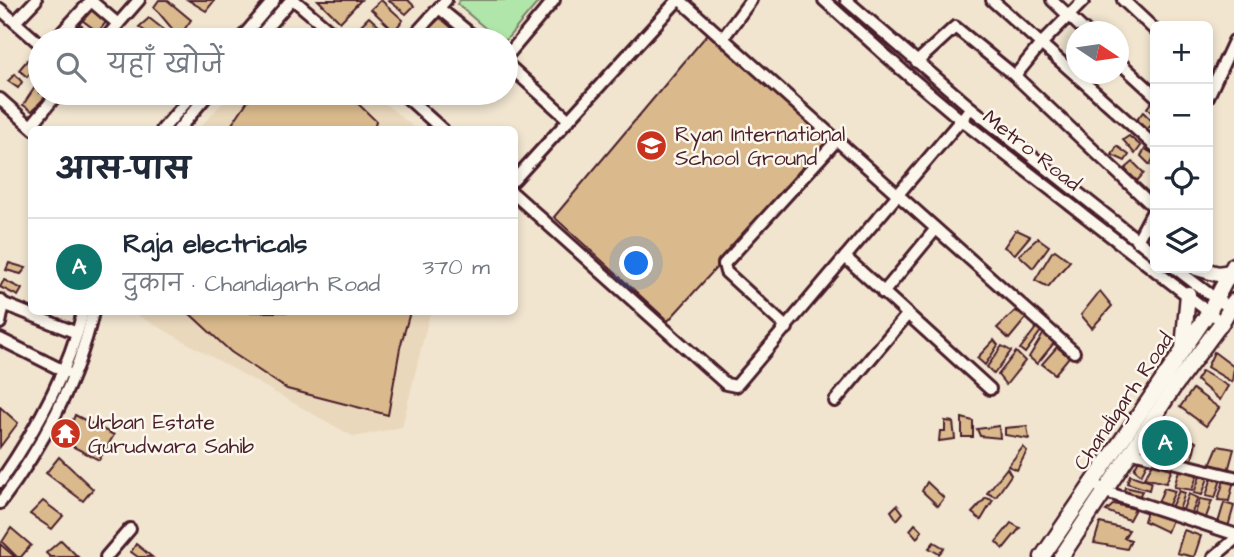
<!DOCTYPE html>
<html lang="hi">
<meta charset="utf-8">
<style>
:root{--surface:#fff;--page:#f6f6f7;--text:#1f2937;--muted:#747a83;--line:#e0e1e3;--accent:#0f766e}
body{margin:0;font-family:"Architects Daughter","Playpen Sans Deva",sans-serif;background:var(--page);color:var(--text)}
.controls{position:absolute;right:21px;top:21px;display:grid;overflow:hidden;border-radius:10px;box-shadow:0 4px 10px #0003}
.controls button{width:63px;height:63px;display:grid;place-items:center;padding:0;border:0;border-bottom:2px solid var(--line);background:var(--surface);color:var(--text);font:35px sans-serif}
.compass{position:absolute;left:1066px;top:21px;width:63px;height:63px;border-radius:50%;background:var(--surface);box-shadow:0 4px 10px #0003;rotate:103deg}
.you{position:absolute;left:637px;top:264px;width:24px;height:24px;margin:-18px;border:5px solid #fff;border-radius:50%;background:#1a73e8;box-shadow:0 0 0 10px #1a73e833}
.badge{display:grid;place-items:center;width:46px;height:46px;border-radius:50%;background:var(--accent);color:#fff;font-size:23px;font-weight:700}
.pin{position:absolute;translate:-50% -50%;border:4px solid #fff;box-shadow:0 2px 7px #0006}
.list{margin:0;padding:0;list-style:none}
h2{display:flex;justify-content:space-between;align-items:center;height:91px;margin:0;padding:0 28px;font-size:30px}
h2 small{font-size:23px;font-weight:400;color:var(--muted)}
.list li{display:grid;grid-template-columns:46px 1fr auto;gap:21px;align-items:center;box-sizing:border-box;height:98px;padding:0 28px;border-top:2px solid var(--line)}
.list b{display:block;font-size:26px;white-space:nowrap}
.list p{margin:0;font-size:23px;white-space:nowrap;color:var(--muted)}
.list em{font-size:23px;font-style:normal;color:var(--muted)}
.icon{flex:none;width:38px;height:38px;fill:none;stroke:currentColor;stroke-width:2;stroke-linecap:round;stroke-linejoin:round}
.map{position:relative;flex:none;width:1234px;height:557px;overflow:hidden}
.search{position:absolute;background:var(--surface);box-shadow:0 4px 10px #0003;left:28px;top:28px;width:490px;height:77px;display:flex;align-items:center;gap:18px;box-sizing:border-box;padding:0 24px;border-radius:38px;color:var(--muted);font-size:26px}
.panel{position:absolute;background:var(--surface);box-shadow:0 4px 10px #0003;left:28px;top:126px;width:490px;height:189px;border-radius:10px}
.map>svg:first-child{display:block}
.built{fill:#ead8bc}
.green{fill:#b0e6a9;stroke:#7d826a;stroke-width:2}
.building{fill:#daba8d;stroke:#4a1f2b;stroke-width:2}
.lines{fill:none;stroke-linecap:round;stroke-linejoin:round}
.minor-casing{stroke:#4a1f2b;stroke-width:16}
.major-casing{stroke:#4a1f2b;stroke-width:19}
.minor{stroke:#fbf7ec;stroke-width:10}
.major{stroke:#fbf7ec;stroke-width:14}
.labels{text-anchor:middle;stroke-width:5;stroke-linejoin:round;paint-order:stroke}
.poi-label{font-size:21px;fill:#4a1f2b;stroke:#fbf7ec;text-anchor:start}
.street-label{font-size:21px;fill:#4a1f2b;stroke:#fbf7ec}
</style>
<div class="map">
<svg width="1234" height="557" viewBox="0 0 1234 557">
<rect width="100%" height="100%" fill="#f1e5d0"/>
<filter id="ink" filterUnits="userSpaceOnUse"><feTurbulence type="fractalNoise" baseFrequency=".0143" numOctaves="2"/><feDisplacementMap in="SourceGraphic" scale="14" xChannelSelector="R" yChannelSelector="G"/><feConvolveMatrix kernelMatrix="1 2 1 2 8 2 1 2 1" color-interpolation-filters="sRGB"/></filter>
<g filter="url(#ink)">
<!-- built -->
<g class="built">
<polygon points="232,93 372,93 416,129 197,130"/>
<polygon points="132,312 430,312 402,427 354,437"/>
</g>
<!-- green -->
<polygon class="green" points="460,0 540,0 506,40 499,40 457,4"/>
<!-- building -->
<g class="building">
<polygon points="159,0 167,0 191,20 179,37 154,7"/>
<polygon points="188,0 213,0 214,1 206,11"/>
<polygon points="318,0 361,0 340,22"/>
<polygon points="381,0 403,20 394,31 371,9"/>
<polygon points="388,0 408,0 414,6 406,14"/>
<polygon points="92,9 107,21 98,32 82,20"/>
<polygon points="369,17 394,40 358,40 352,34"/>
<polygon points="441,17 463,39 462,40 435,40 425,32"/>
<polygon points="149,18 176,39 175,40 158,40 139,27"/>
<polygon points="81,25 96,40 85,40 71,33"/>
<polygon points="711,30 833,139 668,321 554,217"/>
<polygon points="35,51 40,60 27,77 19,70"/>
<polygon points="15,74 22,82 18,88 8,81"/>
<polygon points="35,87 40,88 40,93 49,93 32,111 23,105"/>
<polygon points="253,93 347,93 376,121 374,130 228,130"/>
<polygon points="1153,100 1155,103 1155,116 1147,108"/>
<polygon points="1143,112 1154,123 1145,131 1136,121"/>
<polygon points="1129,136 1141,146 1135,154 1123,140"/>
<polygon points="1117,146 1129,155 1125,161 1112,155"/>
<polygon points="1145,149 1155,155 1150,165 1141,156"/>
<polygon points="1133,162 1144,173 1137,181 1125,169"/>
<polygon points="1017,230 1030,236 1015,254 1004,247 1015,231"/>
<polygon points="1038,238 1049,246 1033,268 1019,255"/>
<polygon points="1055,250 1070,261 1048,287 1035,280 1052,252"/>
<polygon points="9,263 26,268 21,274 6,270"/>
<polygon points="4,280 22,289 18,296 0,287"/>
<polygon points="1100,291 1112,306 1092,328 1081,315"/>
<polygon points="1015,311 1028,316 1009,339 997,328"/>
<polygon points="188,312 410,312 400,348 388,415 287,389 231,352"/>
<polygon points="1036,328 1041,331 1025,353 1020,349"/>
<polygon points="1044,333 1054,343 1037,364 1029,357"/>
<polygon points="994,340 998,345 985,365 977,358"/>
<polygon points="1002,346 1011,351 994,374 987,367"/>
<polygon points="1057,347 1069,357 1055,374 1042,364"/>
<polygon points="1016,352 1025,361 1006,385 998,375"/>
<polygon points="1214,352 1234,367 1232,382 1207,367"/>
<polygon points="1202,371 1228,386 1220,400 1196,380"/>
<polygon points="1193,389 1219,408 1206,426 1180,407"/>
<polygon points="0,407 18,423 0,447"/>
<polygon points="75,415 114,435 99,460 64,442"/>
<polygon points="962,418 973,421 973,437 962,437"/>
<polygon points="945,421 953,422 955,439 939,441 940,431 945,431"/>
<polygon points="999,426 1000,438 980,436 977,429"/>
<polygon points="1027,426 1029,439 1005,435 1005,428"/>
<polygon points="1184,436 1196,442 1191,464 1180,460"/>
<polygon points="1154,438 1169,441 1167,449 1178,452 1176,459 1147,451"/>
<polygon points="1218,446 1234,449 1228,471 1210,465"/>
<polygon points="1023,447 1027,451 1017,470 1008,466"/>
<polygon points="59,457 93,489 83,501 46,473"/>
<polygon points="1140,458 1149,460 1141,475 1134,469"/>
<polygon points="1154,462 1173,467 1166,483 1144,478"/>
<polygon points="1180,467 1198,473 1192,490 1174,487"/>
<polygon points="1007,468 1011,475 996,497 987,493"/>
<polygon points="1201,473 1209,475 1202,495 1194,493"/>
<polygon points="1130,475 1151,482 1149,490 1127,483"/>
<polygon points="1212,477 1221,479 1215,498 1206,496"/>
<polygon points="1224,480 1234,481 1229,501 1218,500"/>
<polygon points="927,482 944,498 938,506 922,491"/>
<polygon points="1125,487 1142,491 1138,499 1123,495"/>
<polygon points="1164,488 1175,491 1167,509 1157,505"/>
<polygon points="1179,491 1185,493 1178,513 1170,509"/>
<polygon points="1189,494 1198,498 1191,515 1182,512"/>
<polygon points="986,498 993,500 981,520 972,513"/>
<polygon points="1200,499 1212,501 1205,520 1194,517"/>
<polygon points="43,501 63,516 52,529 30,514"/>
<polygon points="1224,503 1234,506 1228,527 1218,523"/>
<polygon points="1114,504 1135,509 1129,520 1106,511"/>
<polygon points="897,505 903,513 897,520 891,511"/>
<polygon points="1147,511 1172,520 1167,532 1144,521"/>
<polygon points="1011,523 1020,528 1003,549 996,542"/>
<polygon points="1100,523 1129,530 1124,538 1131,540 1127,549 1094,543"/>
<polygon points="915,524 922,531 917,538 910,530"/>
<polygon points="11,528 31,545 21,557 17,557 2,542"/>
<polygon points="1184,530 1201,536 1194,557 1177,553"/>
<polygon points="61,540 78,557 50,557 46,553"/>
<polygon points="934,542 944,548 939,554 929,548"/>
<polygon points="0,544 15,557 0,557"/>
<polygon points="136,544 152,557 138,557 131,552"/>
</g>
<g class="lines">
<defs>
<g id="minor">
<polyline points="90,0 118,24"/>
<polyline points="294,0 341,40"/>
<polyline points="680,0 1074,352"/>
<polyline points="824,0 902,70 961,120 1214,316"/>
<polyline points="846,0 971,108 1155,254"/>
<polyline points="992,0 1155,146"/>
<polyline points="1052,0 1086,32"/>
<polyline points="1084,0 1041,44 1015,76 1155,208"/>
<polyline points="1123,0 1155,30"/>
<polyline points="439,8 478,40"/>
<polyline points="0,9 40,44"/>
<polyline points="15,22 36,0"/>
<polyline points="723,38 751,0"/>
<polyline points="55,40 91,1"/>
<polyline points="104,40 139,0"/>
<polyline points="240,40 274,0"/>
<polyline points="256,40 291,0"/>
<polyline points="410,40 446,0"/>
<polyline points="506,57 554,0"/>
<polyline points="1118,61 1155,95"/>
<polyline points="917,62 955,27 1015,76"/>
<polyline points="506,63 569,120"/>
<polyline points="402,93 443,130"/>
<polyline points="1208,97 1234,41"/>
<polyline points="0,99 35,130"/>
<polyline points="31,126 58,93"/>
<polyline points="162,130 194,93"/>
<polyline points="178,130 209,93"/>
<polyline points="514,180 678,0"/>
<polyline points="514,194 726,384 736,386 971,108"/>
<polyline points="1137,241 1155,207"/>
<polyline points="845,257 990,389"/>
<polyline points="1175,268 1217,300 1234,309"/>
<polyline points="883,293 935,230"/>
<polyline points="4,304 77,333"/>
<polyline points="0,323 4,304 0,300"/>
<polyline points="787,328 726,272 724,264 837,140"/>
<polyline points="0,339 66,372"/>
<polyline points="835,401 907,315"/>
<polyline points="1132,452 1234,477"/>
<path d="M0,482C36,430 68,373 83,312"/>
<polyline points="1093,483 1106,492 1234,534"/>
<path d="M0,503C42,448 78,380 93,312"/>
<polyline points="106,557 130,529"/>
<polyline points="1214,557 1234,540"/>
</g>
<g id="major">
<polyline points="1197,268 1218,274 1231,272"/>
<polyline points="1183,348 1188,294"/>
<polyline points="1042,557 1209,312 1234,265"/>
<polyline points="1061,557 1174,387 1222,322 1234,301"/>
</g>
</defs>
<!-- minor casing -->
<use href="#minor" class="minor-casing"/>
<!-- major casing -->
<use href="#major" class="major-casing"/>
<!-- minor -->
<use href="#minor" class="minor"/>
<!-- major -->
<use href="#major" class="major"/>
</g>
</g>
<!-- icons -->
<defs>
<symbol id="school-disc" viewBox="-11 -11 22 22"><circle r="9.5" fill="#c8321e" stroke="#fbf7ec"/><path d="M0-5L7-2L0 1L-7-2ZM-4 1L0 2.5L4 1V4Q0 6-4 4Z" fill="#fff"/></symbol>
<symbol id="temple-disc" viewBox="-11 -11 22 22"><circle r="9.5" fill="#c8321e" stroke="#fbf7ec"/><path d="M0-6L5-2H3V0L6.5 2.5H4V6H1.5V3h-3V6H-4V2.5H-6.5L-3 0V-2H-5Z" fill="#fff"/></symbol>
</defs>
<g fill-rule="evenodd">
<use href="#school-disc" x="634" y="128" width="35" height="35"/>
<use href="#temple-disc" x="48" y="416" width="35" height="35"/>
</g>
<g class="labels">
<!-- poi labels -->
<g class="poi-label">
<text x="675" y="141">Ryan International<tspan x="675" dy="24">School Ground</tspan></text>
<text x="88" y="429">Urban Estate<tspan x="88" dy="24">Gurudwara Sahib</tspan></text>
</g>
<!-- street labels -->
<g class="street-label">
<text transform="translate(1032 150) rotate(38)" y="7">Metro Road</text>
<text transform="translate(1123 401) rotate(-56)" y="7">Chandigarh Road</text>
</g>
</g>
</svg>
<div class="controls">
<button>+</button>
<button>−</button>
<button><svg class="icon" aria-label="locate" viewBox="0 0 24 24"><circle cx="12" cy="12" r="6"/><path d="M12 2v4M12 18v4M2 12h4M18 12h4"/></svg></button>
<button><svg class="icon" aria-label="layers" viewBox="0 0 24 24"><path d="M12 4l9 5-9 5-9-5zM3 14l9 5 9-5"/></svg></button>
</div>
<svg class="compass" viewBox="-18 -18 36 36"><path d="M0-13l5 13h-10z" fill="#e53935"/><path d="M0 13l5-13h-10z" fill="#747a83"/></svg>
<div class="you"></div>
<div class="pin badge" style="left:1165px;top:443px">A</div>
<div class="search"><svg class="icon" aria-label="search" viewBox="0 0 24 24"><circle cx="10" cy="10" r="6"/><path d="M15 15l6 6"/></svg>यहाँ खोजें</div>
<section class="panel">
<h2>आस-पास<small></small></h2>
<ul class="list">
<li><span class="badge">A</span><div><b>Raja electricals</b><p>दुकान · Chandigarh Road</p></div><em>370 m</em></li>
</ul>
</section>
</div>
